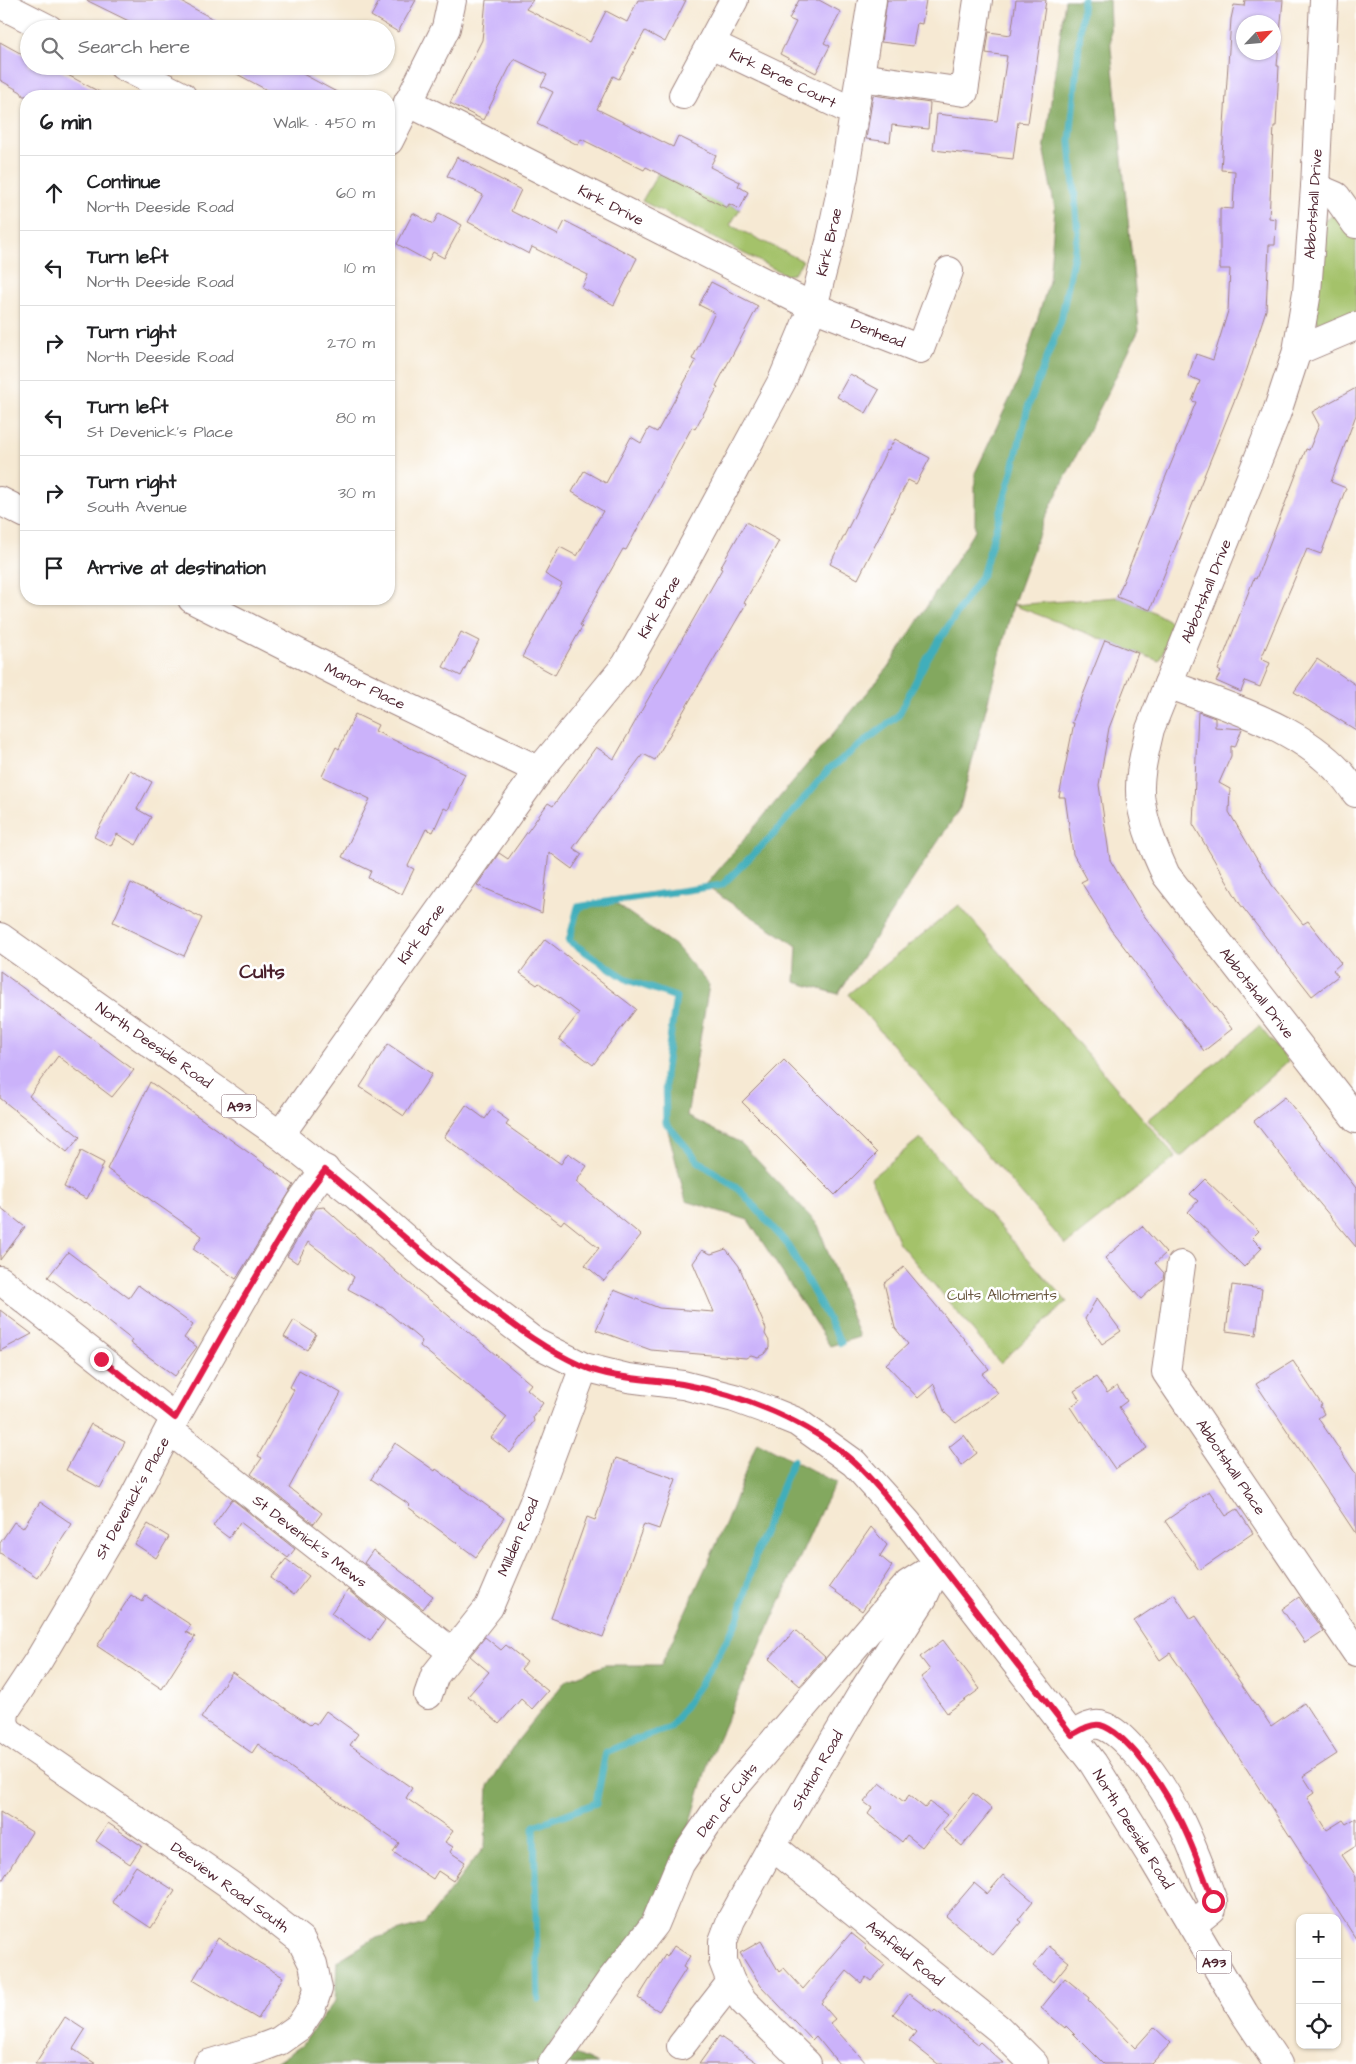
<!DOCTYPE html>
<meta charset="utf-8">
<style>
:root{--surface:#fff;--page:#f2f2f2;--text:#202124;--muted:#757577;--line:#e0e0e0}
body{margin:0;font-family:"Architects Daughter",sans-serif;background:var(--page);color:var(--text)}
.controls{position:absolute;right:15px;bottom:15px;display:grid;overflow:hidden;border-radius:10px;box-shadow:0 1px 4px #0004}
.controls button{width:45px;height:45px;display:grid;place-items:center;padding:0;border:0;border-bottom:1px solid var(--line);background:var(--surface);color:var(--text);font:25px sans-serif}
.compass{position:absolute;left:1236px;top:15px;width:45px;height:45px;border-radius:50%;background:var(--surface);box-shadow:0 1px 4px #0004;rotate:64deg}
.stop{position:absolute;width:15px;height:15px;margin:-11px;border:4px solid #e11d48;border-radius:50%;background:#fff}
.stop.end{background:#e11d48;border-color:#fff;box-shadow:0 1px 5px #0008}
.list{margin:0;padding:0;list-style:none}
h2{display:flex;justify-content:space-between;align-items:center;height:65px;margin:0;padding:0 20px;font-size:21px}
h2 small{font-size:16px;font-weight:400;color:var(--muted)}
.list li{display:grid;grid-template-columns:32px 1fr auto;gap:15px;align-items:center;box-sizing:border-box;height:75px;padding:0 20px;border-top:1px solid var(--line)}
.list b{display:block;font-size:19px;white-space:nowrap}
.list p{margin:0;font-size:16px;white-space:nowrap;color:var(--muted)}
.list em{font-size:16px;font-style:normal;color:var(--muted)}
.icon{flex:none;width:28px;height:28px;fill:none;stroke:currentColor;stroke-width:2;stroke-linecap:round;stroke-linejoin:round}
.map{position:relative;flex:none;width:1356px;height:2064px;overflow:hidden}
.search{position:absolute;background:var(--surface);box-shadow:0 1px 4px #0004;left:20px;top:20px;width:375px;height:55px;display:flex;align-items:center;gap:12px;box-sizing:border-box;padding:0 18px;border-radius:28px;color:var(--muted);font-size:19px}
.panel{position:absolute;background:var(--surface);box-shadow:0 1px 4px #0004;left:20px;top:90px;width:375px;height:515px;border-radius:20px}
.map>svg:first-child{display:block}
.green{fill:#a4c26a;stroke:#77704a}
.forest{fill:#83a85e;stroke:#666444}
.lines{fill:none;stroke-linecap:round;stroke-linejoin:round}
.stream{stroke:#3faebb;stroke-width:7}
.building{fill:#cbb2fa;fill-rule:evenodd}
.minor-casing{stroke:#a0847f;stroke-width:30}
.major-casing{stroke:#a0847f;stroke-width:30}
.minor{stroke:#fff;stroke-width:28}
.major{stroke:#fff;stroke-width:28}
.route{stroke:#e11d48;stroke-width:6}
.labels{text-anchor:middle;stroke-width:5;stroke-linejoin:round;paint-order:stroke}
.shield{fill:#fff;stroke:#80626b;stroke-width:1}
.shield-label{font-size:14px;font-weight:bold;fill:#4a1f2b}
.street-label{font-size:15px;fill:#4a1f2b;stroke:#fff}
.park-label{font-size:15px;fill:#6a5841;stroke:#fff}
.district-label{font-size:20px;font-weight:bold;fill:#4a1f2b;stroke:#fff}
</style>
<div class="map">
<svg width="1356" height="2064" viewBox="0 0 1356 2064">
<rect width="100%" height="100%" fill="#fff"/>
<filter id="ink" filterUnits="userSpaceOnUse"><feTurbulence type="fractalNoise" baseFrequency=".02" numOctaves="2"/><feDisplacementMap in="SourceGraphic" scale="10" xChannelSelector="R" yChannelSelector="G"/><feConvolveMatrix kernelMatrix="1 2 1 2 8 2 1 2 1" color-interpolation-filters="sRGB"/></filter>
<filter id="wash" filterUnits="userSpaceOnUse"><feTurbulence type="fractalNoise" baseFrequency=".0096" numOctaves="4" result="noise"/><feDisplacementMap in="SourceGraphic" scale="20" xChannelSelector="R" yChannelSelector="G"/><feGaussianBlur stdDeviation="1.12" result="paint"/><feColorMatrix in="noise" values="0 0 0 0 0 0 0 0 0 0 0 0 0 0 0 0 0 1.4 0 .05"/><feComposite in="paint" operator="in"/></filter>
<g filter="url(#wash)">
<rect width="100%" height="100%" fill="#f6e9d3"/>
<!-- green -->
<g class="green">
<polygon points="672,149 727,208 729,204 740,209 730,225 803,261 793,274 786,275 642,201"/>
<polygon points="1331,216 1340,217 1356,238 1356,314 1328,328 1320,326 1314,316 1324,221"/>
<polygon points="1117,597 1150,610 1175,624 1159,661 1013,605"/>
<polygon points="959,905 1176,1157 1066,1245 848,994"/>
<polygon points="1259,1026 1288,1061 1181,1157 1148,1120"/>
<polygon points="920,1138 1067,1302 1000,1363 899,1243 871,1178"/>
</g>
<!-- forest -->
<g class="forest">
<polygon points="1065,0 1109,0 1111,48 1139,330 1043,522 1013,605 960,808 838,994 795,982 797,946 705,886 888,668 975,530 975,473 1020,377 1049,281 1055,209 1044,152"/>
<polygon points="612,901 677,947 709,985 687,1116 741,1143 818,1225 859,1337 830,1346 748,1220 686,1201 666,1123 665,1075 676,997 628,980 569,941 578,907"/>
<polygon points="757,1441 836,1483 824,1504 710,1757 688,1832 644,1923 551,2043 598,2064 274,2064 301,2046 335,2001 337,1961 373,1939 424,1924 485,1846 488,1786 518,1740 566,1680 605,1665 661,1665 726,1523"/>
</g>
<g class="lines">
<!-- stream -->
<g class="stream">
<polyline points="841,1343 788,1245 740,1190 698,1161 666,1123 665,1075 676,997 628,980 569,941 578,907 612,901 722,885 774,834 829,769 898,716 927,659 983,573 1011,476 1028,407 1061,321 1078,233 1070,141 1083,0"/>
<polyline points="538,1999 534,1826 596,1803 606,1752 640,1738 670,1728 705,1677 738,1620 759,1543 793,1460"/>
</g>
</g>
<g id="blocks">
<!-- building -->
<g class="building">
<polygon points="86,0 178,0 232,29 145,29"/>
<polygon points="380,0 416,0 398,32 371,16"/>
<polygon points="486,0 533,0 526,9 590,42 606,11 627,22 638,0 686,0 665,42 645,31 619,79 613,76 597,109 673,147 678,136 716,155 710,167 740,182 738,186 748,192 740,209 729,204 727,208 646,167 644,170 581,139 578,145 537,124 553,92 541,86 547,75 514,59 483,120 450,103 482,40"/>
<polygon points="799,0 819,0 841,12 824,43 830,46 816,73 780,54 796,22 789,19"/>
<polygon points="887,0 926,0 922,24 917,23 913,46 881,42"/>
<polygon points="1016,0 1046,0 1028,123 1018,122 1013,159 933,150 937,114 997,121 1007,56 986,53 989,32 1011,35"/>
<path d="M1245,0H1283L1277,66H1279L1276,126H1274L1269,218L1276,219L1275,245H1269L1266,310L1247,369L1150,610L1117,597L1196,402L1192,401L1200,381L1188,376L1196,354L1213,360L1228,311L1230,269H1220V208L1233,209L1235,171L1221,170L1231,19L1234,5L1244,6ZM1244,22H1274V52H1244Z"/>
<polygon points="0,42 29,58 29,66 51,66 107,96 23,96 21,92 0,80"/>
<polygon points="222,66 288,66 344,96 278,96"/>
<polygon points="873,95 930,103 928,129 892,125 890,142 866,139"/>
<polygon points="457,157 521,190 511,211 558,235 565,221 637,258 614,305 582,288 588,275 532,247 529,254 468,222 483,195 447,176"/>
<polygon points="413,213 433,224 439,213 462,225 444,258 433,252 428,261 397,244"/>
<polygon points="711,282 758,306 716,386 718,387 695,429 692,427 626,550 623,549 580,625 582,627 555,675 522,657 562,584 545,574 560,547 577,556 603,511 572,492 584,471 606,483 631,437 641,443 649,428 657,432 696,361 692,359 715,313 699,305"/>
<polygon points="850,374 879,390 866,413 837,397"/>
<polygon points="1356,388 1356,415 1331,482 1346,488 1321,554 1307,549 1261,659 1270,663 1260,687 1245,681 1241,692 1216,681 1221,672 1218,670 1254,578 1256,579 1306,449 1309,450 1319,425 1312,412"/>
<polygon points="895,439 930,458 916,484 908,480 858,579 830,564 887,450 888,451"/>
<polygon points="746,522 779,541 744,603 746,604 655,760 643,754 573,848 582,854 572,869 549,852 542,913 477,885 499,853 508,859 548,803 553,806 596,747 614,759 722,569 720,568"/>
<polygon points="461,632 479,641 461,676 443,667"/>
<polygon points="1105,640 1138,653 1109,728 1099,785 1110,860 1142,913 1232,1029 1204,1051 1111,930 1081,882 1087,879 1073,854 1065,797 1059,797 1074,723 1072,723"/>
<polygon points="1317,659 1356,685 1356,730 1294,692"/>
<polygon points="1198,712 1215,718 1215,727 1242,729 1235,747 1231,746 1231,756 1219,783 1230,789 1229,812 1272,885 1303,924 1308,921 1341,963 1333,970 1338,976 1312,996 1240,904 1193,824"/>
<polygon points="355,714 378,725 375,731 465,774 448,810 444,808 433,832 426,829 408,866 414,869 402,894 368,878 371,871 342,857 370,799 322,776 336,747 339,749"/>
<polygon points="130,770 152,782 137,809 151,817 136,845 117,834 111,846 94,837"/>
<polygon points="131,883 202,918 184,956 113,922"/>
<polygon points="545,939 636,1009 593,1065 559,1039 579,1013 539,983 537,985 520,973"/>
<polygon points="0,971 134,1070 112,1097 58,1056 29,1096 80,1137 67,1152 0,1098"/>
<polygon points="388,1044 432,1074 404,1116 360,1087"/>
<polygon points="784,1060 877,1153 835,1195 742,1102"/>
<polygon points="150,1082 294,1185 236,1279 193,1249 202,1236 107,1169"/>
<polygon points="1285,1097 1356,1188 1356,1247 1300,1180 1254,1121"/>
<polygon points="466,1105 485,1119 492,1109 509,1121 506,1125 561,1164 568,1153 587,1166 576,1182 641,1235 604,1281 585,1265 599,1248 564,1220 561,1224 444,1137"/>
<polygon points="81,1151 104,1163 87,1199 64,1187"/>
<polygon points="1205,1179 1259,1231 1252,1238 1262,1248 1244,1267 1188,1212 1198,1201 1190,1194"/>
<polygon points="0,1207 25,1227 0,1260"/>
<polygon points="324,1207 396,1272 531,1384 527,1389 543,1403 533,1417 534,1421 510,1453 491,1438 507,1417 420,1346 422,1341 383,1308 348,1289 354,1277 308,1242 297,1263 287,1256 316,1208"/>
<polygon points="1142,1226 1166,1253 1155,1263 1164,1273 1163,1279 1141,1299 1105,1258"/>
<polygon points="726,1249 739,1266 766,1329 765,1334 769,1341 769,1348 764,1354 758,1357 751,1355 746,1358 651,1350 596,1330 614,1290 659,1308 714,1312 693,1263 702,1250 711,1254"/>
<polygon points="68,1252 129,1298 138,1285 193,1325 184,1338 197,1347 175,1376 130,1343 132,1340 85,1303 84,1304 48,1277"/>
<polygon points="904,1267 989,1369 982,1374 998,1393 956,1423 945,1413 934,1384 918,1398 886,1364 908,1344 895,1328 884,1283"/>
<polygon points="1232,1285 1262,1289 1256,1335 1226,1331"/>
<polygon points="1097,1298 1121,1331 1102,1344 1085,1319"/>
<polygon points="0,1310 32,1334 0,1351"/>
<polygon points="294,1320 316,1334 307,1350 284,1337"/>
<polygon points="1293,1361 1322,1405 1320,1406 1324,1414 1318,1418 1356,1474 1356,1534 1256,1384"/>
<polygon points="299,1370 341,1393 289,1488 322,1513 314,1524 251,1474 262,1458 258,1456 294,1390 290,1387"/>
<polygon points="1096,1377 1107,1393 1117,1386 1127,1401 1119,1407 1147,1448 1115,1469 1082,1421 1080,1422 1070,1407 1080,1400 1074,1391"/>
<polygon points="91,1424 125,1442 100,1488 66,1470"/>
<polygon points="964,1435 977,1453 962,1465 949,1447"/>
<polygon points="395,1443 435,1471 436,1469 504,1518 476,1557 408,1507 410,1505 371,1479"/>
<polygon points="616,1458 676,1479 659,1529 644,1524 603,1637 551,1618 587,1517 595,1520"/>
<polygon points="1209,1491 1226,1516 1237,1509 1253,1533 1199,1570 1165,1521"/>
<polygon points="232,1499 295,1549 288,1558 240,1522 229,1538 213,1526"/>
<polygon points="40,1502 72,1524 37,1577 0,1553 0,1543 14,1522 23,1528"/>
<polygon points="148,1524 169,1537 156,1558 135,1544"/>
<polygon points="871,1527 887,1545 880,1556 892,1566 862,1611 829,1587"/>
<polygon points="373,1550 433,1596 423,1609 364,1563"/>
<polygon points="286,1559 309,1576 294,1595 271,1578"/>
<polygon points="348,1590 385,1620 370,1641 331,1613"/>
<polygon points="1174,1594 1191,1619 1196,1616 1256,1706 1257,1705 1271,1726 1304,1703 1337,1754 1303,1776 1314,1793 1307,1798 1327,1830 1343,1820 1346,1824 1356,1818 1356,1846 1342,1855 1356,1876 1356,1939 1194,1687 1170,1653 1160,1660 1134,1621"/>
<polygon points="131,1595 142,1602 146,1596 191,1625 186,1632 195,1637 162,1689 97,1646"/>
<polygon points="1299,1597 1323,1631 1305,1643 1282,1609"/>
<polygon points="795,1630 825,1657 800,1686 769,1659"/>
<polygon points="485,1637 501,1650 506,1645 527,1662 521,1669 548,1691 532,1709 521,1699 499,1724 468,1696 489,1672 470,1656"/>
<polygon points="943,1640 980,1689 947,1713 921,1677 930,1670 920,1657"/>
<polygon points="232,1672 310,1725 313,1722 317,1724 326,1711 358,1734 350,1745 412,1788 406,1798 453,1831 445,1842 453,1847 450,1852 465,1862 453,1881 438,1871 433,1879 393,1852 399,1843 347,1808 258,1744 252,1753 201,1718"/>
<polygon points="880,1783 904,1802 909,1795 925,1808 930,1802 947,1815 922,1847 907,1835 902,1842 868,1814 872,1808 864,1802"/>
<polygon points="973,1793 992,1809 962,1846 943,1830"/>
<polygon points="0,1812 32,1832 0,1884"/>
<polygon points="108,1823 142,1846 130,1864 96,1841"/>
<polygon points="136,1866 175,1891 151,1928 112,1902"/>
<polygon points="1003,1875 1033,1901 1018,1920 1021,1922 993,1955 946,1916 974,1883 987,1894"/>
<polygon points="851,1933 867,1946 865,1949 885,1965 871,1981 866,1977 861,1983 847,1971 821,2003 835,2019 830,2023 867,2064 839,2064 816,2036 812,2040 761,1986 740,1953 761,1941 779,1972 784,1968 803,1989"/>
<polygon points="218,1938 283,1977 258,2019 193,1980"/>
<polygon points="674,1946 690,1956 683,1967 686,1969 659,2011 638,1998 665,1955 667,1957"/>
<polygon points="1049,1946 1069,1962 1053,1982 1033,1966"/>
<polygon points="1065,1978 1089,1998 1088,2000 1135,2048 1154,2027 1171,2043 1151,2064 1104,2064 1066,2026 1065,2028 1041,2008"/>
<polygon points="909,1994 933,2012 935,2010 978,2044 980,2042 1004,2064 938,2064 909,2041 916,2032 893,2014"/>
<polygon points="65,2017 85,2030 73,2049 96,2064 35,2064"/>
<polygon points="719,2036 759,2064 699,2064"/>
</g>
</g>
</g>
<g filter="url(#ink)">
<use href="#blocks" fill-opacity="0" stroke="#a0847f" stroke-width="1"/>
<g class="lines">
<defs>
<g id="minor">
<path d="M1324,0L1315,187L1307,292L1297,351L1277,412L1150,729C1145,751 1137,780 1141,802C1145,828 1155,851 1166,875L1356,1119"/>
<polyline points="0,4 49,29"/>
<polyline points="712,44 854,112"/>
<polyline points="123,66 182,96"/>
<polyline points="860,77 964,92 978,0"/>
<polyline points="683,95 734,0"/>
<polyline points="408,102 813,307 920,349 949,271"/>
<polyline points="389,141 446,28 452,0"/>
<polyline points="1315,187 1336,196 1356,224"/>
<polyline points="1297,351 1356,326"/>
<polyline points="0,501 26,514"/>
<polyline points="192,599 358,683 530,766 538,772"/>
<path d="M1168,684C1235,710 1315,730 1356,793"/>
<polyline points="280,1135 538,772 626,665 685,561 782,381 813,307 830,242 844,176 872,0"/>
<polyline points="1181,1265 1166,1372 1356,1652"/>
<polyline points="0,1280 175,1418"/>
<polyline points="169,1430 452,1652"/>
<polyline points="428,1695 435,1675 489,1607 533,1504 584,1367"/>
<polyline points="0,1723 4,1724 9,1732 236,1889 301,1940 313,1964 318,1989 311,2009 299,2027 279,2041 258,2049 208,2064"/>
<polyline points="4,1724 5,1711 40,1658 125,1514 175,1418 244,1297 301,1202 325,1169"/>
<path d="M1072,1735C1080,1731 1091,1723 1100,1725C1115,1729 1126,1742 1136,1753C1176,1799 1192,1845 1213,1901L1212,1909L1192,1925"/>
<polyline points="772,1846 999,2029 1034,2064"/>
<polyline points="681,2046 731,1982"/>
<polyline points="552,2064 610,1981 655,1924 680,1864 722,1802 908,1584 938,1565"/>
<polyline points="807,2064 743,2001 731,1982 723,1961 723,1941 731,1920 772,1846 865,1688 923,1598 938,1565"/>
</g>
<polyline id="major" points="0,937 280,1135 353,1193 445,1273 536,1343 584,1367 628,1378 683,1385 734,1398 770,1411 797,1422 854,1463 907,1522 1093,1763 1153,1859 1244,2013 1278,2064"/>
</defs>
<!-- minor casing -->
<use href="#minor" class="minor-casing"/>
<!-- major casing -->
<use href="#major" class="major-casing"/>
<!-- minor -->
<use href="#minor" class="minor"/>
<!-- major -->
<use href="#major" class="major"/>
</g>
</g>
<g class="lines" filter="url(#ink)">
<!-- route -->
<path class="route" d="M101,1359L175,1418L244,1297L301,1202L325,1170C379,1214 431,1262 487,1305C518,1329 545,1349 582,1366C611,1379 650,1379 682,1384C743,1395 809,1421 855,1463C874,1481 891,1502 907,1522L1072,1735C1079,1731 1091,1723 1100,1725C1114,1729 1126,1742 1136,1753C1175,1798 1193,1846 1213,1901"/>
</g>
<g class="labels">
<!-- shield labels -->
<g class="shield">
<rect x="221.5" y="1094.5" width="35" height="23" rx="4"/>
<rect x="1196.5" y="1950.5" width="35" height="23" rx="4"/>
</g>
<g class="shield-label">
<text x="239" y="1111">A93</text>
<text x="1214" y="1967">A93</text>
</g>
<!-- street labels -->
<g class="street-label">
<text transform="translate(783 78) rotate(26)" y="5">Kirk Brae Court</text>
<text transform="translate(1313 204) rotate(-86)" y="5">Abbotshall Drive</text>
<text transform="translate(611 205) rotate(27)" y="5">Kirk Drive</text>
<text transform="translate(829 242) rotate(-77)" y="5">Kirk Brae</text>
<text transform="translate(878 333) rotate(21)" y="5">Denhead</text>
<text transform="translate(1206 591) rotate(-68)" y="5">Abbotshall Drive</text>
<text transform="translate(659 607) rotate(-60)" y="5">Kirk Brae</text>
<text transform="translate(365 686) rotate(26)" y="5">Manor Place</text>
<text transform="translate(421 934) rotate(-55)" y="5">Kirk Brae</text>
<text transform="translate(1257 993) rotate(52)" y="5">Abbotshall Drive</text>
<text transform="translate(154 1045) rotate(35)" y="5">North Deeside Road</text>
<text transform="translate(1231 1467) rotate(56)" y="5">Abbotshall Place</text>
<text transform="translate(132 1498) rotate(-61)" y="5">St Devenick's Place</text>
<text transform="translate(518 1537) rotate(-67)" y="5">Millden Road</text>
<text transform="translate(310 1541) rotate(38)" y="5">St Devenick's Mews</text>
<text transform="translate(817 1770) rotate(-60)" y="5">Station Road</text>
<text transform="translate(727 1800) rotate(-52)" y="5">Den of Cults</text>
<text transform="translate(1133 1829) rotate(58)" y="5">North Deeside Road</text>
<text transform="translate(230 1887) rotate(36)" y="5">Deeview Road South</text>
<text transform="translate(905 1953) rotate(39)" y="5">Ashfield Road</text>
</g>
<!-- park labels -->
<g class="park-label">
<text x="1002" y="1300">Cults Allotments</text>
</g>
<!-- district labels -->
<g class="district-label">
<text x="262" y="978">Cults</text>
</g>
</g>
</svg>
<div class="controls">
<button>+</button>
<button>−</button>
<button><svg class="icon" aria-label="locate" viewBox="0 0 24 24"><circle cx="12" cy="12" r="6"/><path d="M12 2v4M12 18v4M2 12h4M18 12h4"/></svg></button>
</div>
<svg class="compass" viewBox="-18 -18 36 36"><path d="M0-13l5 13h-10z" fill="#e53935"/><path d="M0 13l5-13h-10z" fill="#757577"/></svg>
<div class="stop" style="left:1213px;top:1901px"></div>
<div class="stop end" style="left:101px;top:1359px"></div>
<div class="search"><svg class="icon" aria-label="search" viewBox="0 0 24 24"><circle cx="10" cy="10" r="6"/><path d="M15 15l6 6"/></svg>Search here</div>
<section class="panel">
<h2>6 min<small>Walk · 450 m</small></h2>
<ul class="list">
<li><svg class="icon" aria-label="ahead" viewBox="0 0 24 24"><path d="M12 20V5M6 11l6-6 6 6"/></svg><div><b>Continue</b><p>North Deeside Road</p></div><em>60 m</em></li>
<li><svg class="icon" aria-label="left" viewBox="0 0 24 24"><path d="M17 20v-9H6M10 6l-5 5 5 5"/></svg><div><b>Turn left</b><p>North Deeside Road</p></div><em>10 m</em></li>
<li><svg class="icon" aria-label="right" viewBox="0 0 24 24"><path d="M7 20v-9h11M14 6l5 5-5 5"/></svg><div><b>Turn right</b><p>North Deeside Road</p></div><em>270 m</em></li>
<li><svg class="icon" aria-label="left" viewBox="0 0 24 24"><path d="M17 20v-9H6M10 6l-5 5 5 5"/></svg><div><b>Turn left</b><p>St Devenick's Place</p></div><em>80 m</em></li>
<li><svg class="icon" aria-label="right" viewBox="0 0 24 24"><path d="M7 20v-9h11M14 6l5 5-5 5"/></svg><div><b>Turn right</b><p>South Avenue</p></div><em>30 m</em></li>
<li><svg class="icon" aria-label="arrive" viewBox="0 0 24 24"><path d="M6 21V4h12l-3 4 3 4H6"/></svg><div><b>Arrive at destination</b></div></li>
</ul>
</section>
</div>
